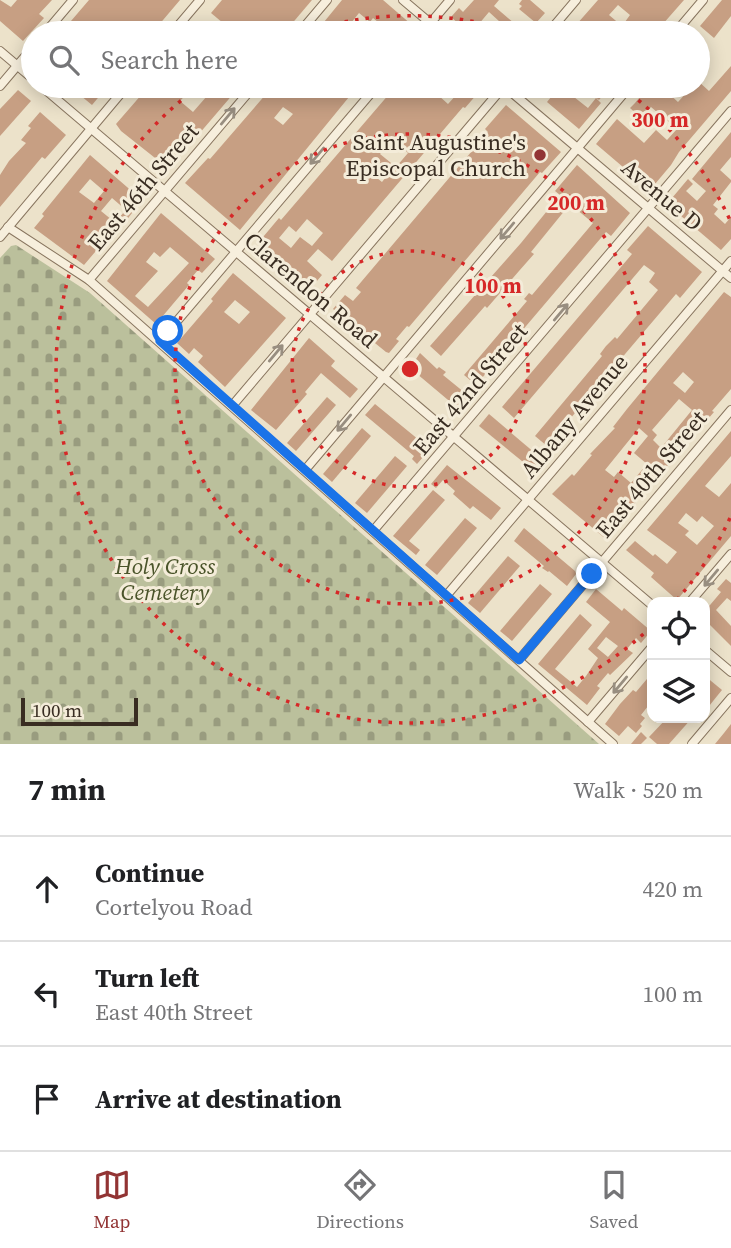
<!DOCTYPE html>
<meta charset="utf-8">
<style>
:root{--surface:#fff;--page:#f2f2f2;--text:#202124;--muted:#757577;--line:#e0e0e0;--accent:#923434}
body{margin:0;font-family:"Source Serif 4",serif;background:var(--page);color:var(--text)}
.controls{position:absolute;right:21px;bottom:21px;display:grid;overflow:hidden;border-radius:14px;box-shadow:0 4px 18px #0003}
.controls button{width:63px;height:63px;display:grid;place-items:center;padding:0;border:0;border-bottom:2px solid var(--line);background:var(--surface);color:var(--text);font:35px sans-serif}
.scale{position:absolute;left:21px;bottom:18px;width:117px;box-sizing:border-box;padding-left:7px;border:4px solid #392d22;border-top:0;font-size:19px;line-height:24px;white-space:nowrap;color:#392d22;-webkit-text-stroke:5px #f4ecd9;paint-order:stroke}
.stop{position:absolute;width:21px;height:21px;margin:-16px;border:5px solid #1a73e8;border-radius:50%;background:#fff}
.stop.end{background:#1a73e8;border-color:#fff;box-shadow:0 2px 7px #0008}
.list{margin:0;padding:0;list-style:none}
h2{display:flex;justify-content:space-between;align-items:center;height:91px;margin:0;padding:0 28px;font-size:30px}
h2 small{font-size:23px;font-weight:400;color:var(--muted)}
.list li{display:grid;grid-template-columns:46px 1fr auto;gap:21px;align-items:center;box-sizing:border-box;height:105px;padding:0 28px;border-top:2px solid var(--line)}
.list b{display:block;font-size:26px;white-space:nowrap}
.list p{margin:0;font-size:23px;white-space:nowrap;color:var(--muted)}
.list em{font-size:23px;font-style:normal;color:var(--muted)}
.icon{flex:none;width:38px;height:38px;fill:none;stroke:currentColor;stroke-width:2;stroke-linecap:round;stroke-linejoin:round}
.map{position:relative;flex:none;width:731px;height:744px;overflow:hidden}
.search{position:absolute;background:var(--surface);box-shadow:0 4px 18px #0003;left:21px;right:21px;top:21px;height:77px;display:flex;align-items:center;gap:18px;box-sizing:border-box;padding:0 24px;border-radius:38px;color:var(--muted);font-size:26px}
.sheet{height:406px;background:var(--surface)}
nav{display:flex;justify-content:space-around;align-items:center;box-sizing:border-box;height:98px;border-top:2px solid var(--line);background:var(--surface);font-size:19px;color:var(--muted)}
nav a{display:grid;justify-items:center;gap:4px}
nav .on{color:var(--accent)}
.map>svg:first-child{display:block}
.cemetery{fill:url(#cemetery-stones)}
.building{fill:#c79f83;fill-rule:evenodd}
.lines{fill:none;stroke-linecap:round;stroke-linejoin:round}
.minor-casing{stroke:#88755f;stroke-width:10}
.minor{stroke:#f7efdd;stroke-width:8}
.oneway{stroke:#988e80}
.route{stroke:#1a73e8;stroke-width:9}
.ring{fill:none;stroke:#d62828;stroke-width:3.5;stroke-dasharray:3.5 7}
.poi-dot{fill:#923434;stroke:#f4ecd9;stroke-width:2.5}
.labels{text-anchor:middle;stroke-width:6;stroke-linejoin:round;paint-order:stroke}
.poi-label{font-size:23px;fill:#392d22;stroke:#f4ecd9;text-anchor:end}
.street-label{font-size:23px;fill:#392d22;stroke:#f4ecd9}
.park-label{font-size:23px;font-style:italic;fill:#4a542a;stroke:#f4ecd9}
.centre{fill:#d62828;stroke:#f4ecd9;stroke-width:3.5}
.ring-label{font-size:21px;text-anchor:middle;font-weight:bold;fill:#d62828;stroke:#f4ecd9;stroke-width:6;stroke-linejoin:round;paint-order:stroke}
</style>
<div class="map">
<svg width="731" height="744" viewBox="0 0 731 744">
<defs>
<pattern id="cemetery-stones" width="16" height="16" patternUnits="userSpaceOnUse" patternTransform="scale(1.75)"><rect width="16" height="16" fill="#bbc09c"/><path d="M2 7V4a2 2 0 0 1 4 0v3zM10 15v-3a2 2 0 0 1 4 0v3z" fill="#999c7f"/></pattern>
</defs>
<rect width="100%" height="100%" fill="#ece2ca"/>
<!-- cemetery -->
<polygon class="cemetery" points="16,245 90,293 599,744 0,744 0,258 11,246"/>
<!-- building -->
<g class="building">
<polygon points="0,0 11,7 17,0 52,0 39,14 44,18 23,41 0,21"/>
<polygon points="89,0 180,0 152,33 102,33 95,27 89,33 64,33 67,30 65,28"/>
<polygon points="222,0 312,0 284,33 235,33 211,13"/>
<polygon points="342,0 383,0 412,25 412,28 407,33 385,33 388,30 373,18 370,22 359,13 343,33 315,33"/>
<polygon points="474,0 499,0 494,6 521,29 517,33 490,33 500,22 489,12 478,25 488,33 469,33 451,17 459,8 463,12"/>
<polygon points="522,0 530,0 545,13 536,23 519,9 522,6 519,4"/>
<path d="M598,0H684L655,33H569ZM618,5L630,15L622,26L609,15Z"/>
<polygon points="722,0 731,0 731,16 714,38 700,26"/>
<polygon points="203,22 217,33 194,33"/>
<polygon points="698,57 708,67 698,78"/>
<polygon points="731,66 731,91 679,152 671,165 650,190 596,144 617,119 644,143 656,130 667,140 677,129 651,107 641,118 630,108 635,103 649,86 672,86 667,92 678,102 688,91 682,86 698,86 698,81 709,91"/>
<polygon points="69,86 108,86 92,105"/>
<polygon points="149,86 194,86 180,101 193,112 207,96 196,86 240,86 169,169 121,131 116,124"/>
<path d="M273,86H300L309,94L316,86H358L240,230L185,183L208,158L210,159ZM283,107L293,114L283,125L274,118Z"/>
<path d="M396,86H428L448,104L458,93L450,86H484L465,108L463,107L332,261L318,249L307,261L322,275L311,288L258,243L279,218L281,220ZM393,138L408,153L396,167L380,154ZM375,159L390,172L382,182L367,170ZM307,219L323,233L312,246L300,237L291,248L279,238L289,226L296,232Z"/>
<polygon points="560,86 588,108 596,98 601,103 579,129 547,102"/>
<polygon points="590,86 605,86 608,89 599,100 587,90"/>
<polygon points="18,90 31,101 0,136 0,109"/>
<polygon points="506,105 561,152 542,173 540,172 409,327 407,326 396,339 399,341 389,353 386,352 333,309 345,295 353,301 361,292 356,288 488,132 485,129"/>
<polygon points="40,112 66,135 45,159 42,157 0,207 0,175 9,161 26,143 21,140 31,128 28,126"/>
<polygon points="731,132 731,157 720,170 731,180 731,182 713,205 718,209 714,214 725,224 731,217 731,239 721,250 667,204 688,179 693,184 686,191 697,201 706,191 692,179"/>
<path d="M90,155L142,200L122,226L116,221L126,210L112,198L101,211L118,225L84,265L34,228L44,216L42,214ZM90,179L104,191L94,203L79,192Z"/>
<polygon points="577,165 630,213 611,236 606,232 476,385 464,375 527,301 524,299 529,293 532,295 593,223 570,204 531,252 534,254 519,271 487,308 485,306 441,356 430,346 521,243 560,195 555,191"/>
<path d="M161,213L215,259L202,273L198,270L187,283L189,285L156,324L107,281ZM170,247L189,263L148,307L135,296L158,271L146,262L154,252L160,257Z"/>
<polygon points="648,226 702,272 680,298 676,294 547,446 535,436 602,356 600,354 606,346 615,337 617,339 658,290 649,282 655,273 644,265 514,418 502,407 632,254 627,250"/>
<path d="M233,273L286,318L225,387L198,362L203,356L194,348L189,354L177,343L213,301L211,299ZM235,300L250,312L239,324L224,312Z"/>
<path d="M724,292L731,297V389L712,411L714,412L623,517L625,519L607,540L552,494L572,474L574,476L592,455L590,454L615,428L613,427L627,409ZM683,372L694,382L685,393L673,383ZM679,399L692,410L661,448L653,440L657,435L652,430ZM639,428L648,436L634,453L647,464L631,483L618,472L614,477L605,470Z"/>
<polygon points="309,338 335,361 331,366 358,389 350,398 321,373 305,392 307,394 276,430 251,410"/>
<polygon points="420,353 437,369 439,367 446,372 443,375 470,397 460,410 410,368"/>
<polygon points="327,397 336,405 296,451 287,443"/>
<polygon points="375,404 430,449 417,464 412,459 414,456 365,415"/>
<polygon points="489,414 542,459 533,470 479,426"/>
<polygon points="362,428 371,436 332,482 323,474"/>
<path d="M731,431V456L705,486L719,497L731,483V536L677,600L651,577L654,573L626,550L635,541L653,556L655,554L667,564L677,552L647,530ZM686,513L697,522L702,516L714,526L697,545L685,535L689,531L678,523Z"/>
<polygon points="395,456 407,466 367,513 355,503"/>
<polygon points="447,465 501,508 491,520 473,506 470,509 453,494 455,491 443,480 436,488 431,484"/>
<polygon points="433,490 445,500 409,541 420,550 416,555 393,536"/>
<polygon points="465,518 477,528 437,575 425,565"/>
<polygon points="524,528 575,571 576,574 567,586 549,571 548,572 542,568 544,566 514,541"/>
<polygon points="508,556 520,566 480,613 468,603"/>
<polygon points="726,579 731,583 731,601 727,598 716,610 731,626 731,646 705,620 705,611 721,592 717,589"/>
<polygon points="540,584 552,594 512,641 500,631"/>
<path d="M596,589L622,611L624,608L651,631L641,643L636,638L627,649L633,653L610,675L608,673L597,686L600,688L587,705L538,664L580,614L592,625L555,669L577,687L586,676L598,658L588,649L610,622L586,602ZM606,637L618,646L608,657L597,648Z"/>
<polygon points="652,673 652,701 641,715 645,718 640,724 642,726 636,733 628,726 619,736 605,724 620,704 633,690 636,692"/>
<polygon points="705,676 722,690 705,711"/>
<polygon points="667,718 692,718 669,744 657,744 649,737"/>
<polygon points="731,724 731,744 715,744 724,733"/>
<polygon points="641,732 647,738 641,744 631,744"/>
</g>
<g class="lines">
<defs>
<g id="minor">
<polyline points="403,0 442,33"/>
<polyline points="45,33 73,0"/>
<polyline points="172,33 200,0"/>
<polyline points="299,33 327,0"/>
<polyline points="422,33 450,0"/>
<polyline points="548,33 576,0"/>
<polyline points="675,33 703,0"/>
<polyline points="0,51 33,79"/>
<polyline points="0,86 33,47"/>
<polyline points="41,86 652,605"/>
<polyline points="504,86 731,278"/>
<polyline points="8,227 89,280 613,744"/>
<polyline points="0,237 127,86"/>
<polyline points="89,280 254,86"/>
<polyline points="160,341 377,86"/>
<polyline points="232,406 504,86"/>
<polyline points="305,470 630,86"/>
<polyline points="373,531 731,111"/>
<polyline points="446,596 731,261"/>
<polyline points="690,602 731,554"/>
<polyline points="705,650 731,672"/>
<polyline points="519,660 731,410"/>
<polyline points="588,722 652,647"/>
<polyline points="692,744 731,698"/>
</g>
</defs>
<!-- minor casing -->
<use href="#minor" class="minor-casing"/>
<!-- minor -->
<use href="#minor" class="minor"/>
</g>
<!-- one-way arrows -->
<defs><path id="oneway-shaft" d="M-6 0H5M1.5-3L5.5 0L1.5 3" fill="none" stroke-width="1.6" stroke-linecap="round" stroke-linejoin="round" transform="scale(1.75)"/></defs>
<g class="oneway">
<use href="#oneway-shaft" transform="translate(228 116) rotate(-50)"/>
<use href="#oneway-shaft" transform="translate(317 156) rotate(130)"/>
<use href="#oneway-shaft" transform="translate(507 231) rotate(130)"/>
<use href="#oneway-shaft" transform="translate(561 312) rotate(-50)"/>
<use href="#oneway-shaft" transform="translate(276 353) rotate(-50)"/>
<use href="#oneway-shaft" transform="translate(344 423) rotate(130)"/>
<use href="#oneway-shaft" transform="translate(711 578) rotate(130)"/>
<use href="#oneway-shaft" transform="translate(620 685) rotate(130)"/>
</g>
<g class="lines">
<!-- route -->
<polyline class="route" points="168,331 160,341 519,660 592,574"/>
</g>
<!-- distance rings -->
<g class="ring">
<circle cx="410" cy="369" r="118"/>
<circle cx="410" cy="369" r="235"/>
<path d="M730 518A353 353 0 0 1 676 601M651 627A353 353 0 1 1 198 87M304 32A353 353 0 0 1 516 32M622 87A353 353 0 0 1 730 220"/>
</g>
<!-- markers -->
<circle class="poi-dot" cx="540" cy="155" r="7"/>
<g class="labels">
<!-- poi labels -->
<g class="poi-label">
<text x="526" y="150">Saint Augustine's<tspan x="526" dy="26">Episcopal Church</tspan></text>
</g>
<!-- street labels -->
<g class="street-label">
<text transform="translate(143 187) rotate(-50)" y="8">East 46th Street</text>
<text transform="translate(662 195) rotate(40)" y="8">Avenue D</text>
<text transform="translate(311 290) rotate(40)" y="8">Clarendon Road</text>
<text transform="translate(470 389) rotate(-50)" y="8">East 42nd Street</text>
<text transform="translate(574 416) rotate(-50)" y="8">Albany Avenue</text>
<text transform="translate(651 474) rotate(-50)" y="8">East 40th Street</text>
</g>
<!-- park labels -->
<g class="park-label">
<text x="165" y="574">Holy Cross<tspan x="165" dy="26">Cemetery</tspan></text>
</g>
</g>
<circle cx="410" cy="369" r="10" class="centre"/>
<g class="ring-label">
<text x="660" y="127">300 m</text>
<text x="576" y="210">200 m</text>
<text x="493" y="293">100 m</text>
</g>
</svg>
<div class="controls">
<button><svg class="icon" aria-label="locate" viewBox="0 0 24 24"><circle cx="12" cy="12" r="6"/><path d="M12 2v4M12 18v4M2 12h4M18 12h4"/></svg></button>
<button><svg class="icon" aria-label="layers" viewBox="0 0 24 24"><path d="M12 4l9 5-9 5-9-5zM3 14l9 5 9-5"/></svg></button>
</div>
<div class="scale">100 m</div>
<div class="stop" style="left:168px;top:331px"></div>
<div class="stop end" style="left:592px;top:574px"></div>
<div class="search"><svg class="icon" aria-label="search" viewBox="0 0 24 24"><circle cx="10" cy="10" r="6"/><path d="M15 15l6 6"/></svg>Search here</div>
</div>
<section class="sheet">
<h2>7 min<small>Walk · 520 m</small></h2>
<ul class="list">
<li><svg class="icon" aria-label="ahead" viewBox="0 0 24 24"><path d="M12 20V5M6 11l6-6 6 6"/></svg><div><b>Continue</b><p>Cortelyou Road</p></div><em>420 m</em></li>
<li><svg class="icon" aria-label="left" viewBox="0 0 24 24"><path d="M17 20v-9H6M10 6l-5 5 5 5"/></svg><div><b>Turn left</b><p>East 40th Street</p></div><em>100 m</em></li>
<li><svg class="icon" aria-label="arrive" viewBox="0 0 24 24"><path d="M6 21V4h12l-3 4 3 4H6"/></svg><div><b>Arrive at destination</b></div></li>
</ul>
</section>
<nav>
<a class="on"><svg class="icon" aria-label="map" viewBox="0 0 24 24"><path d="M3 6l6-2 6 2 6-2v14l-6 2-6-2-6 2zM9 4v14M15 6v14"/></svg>Map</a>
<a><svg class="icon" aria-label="directions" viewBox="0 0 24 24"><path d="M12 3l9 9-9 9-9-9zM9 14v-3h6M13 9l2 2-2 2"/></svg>Directions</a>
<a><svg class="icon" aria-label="saved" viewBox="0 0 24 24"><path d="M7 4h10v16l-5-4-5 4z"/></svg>Saved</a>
</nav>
